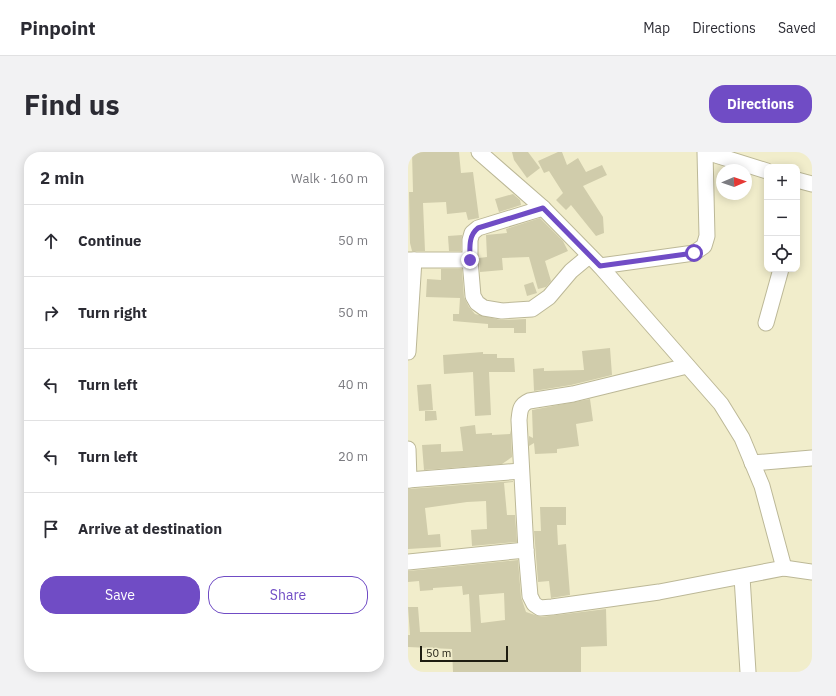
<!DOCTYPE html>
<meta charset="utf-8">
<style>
:root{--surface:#fff;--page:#f2f2f3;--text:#2b2b33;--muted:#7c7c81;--line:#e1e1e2;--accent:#704cc5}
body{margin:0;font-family:"IBM Plex Sans",sans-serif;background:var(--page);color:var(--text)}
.controls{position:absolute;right:12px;top:12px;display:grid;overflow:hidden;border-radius:8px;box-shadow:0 2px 10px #0003}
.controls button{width:36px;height:36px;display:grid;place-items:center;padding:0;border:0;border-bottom:1px solid var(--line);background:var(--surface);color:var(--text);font:20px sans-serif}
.compass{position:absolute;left:308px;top:12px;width:36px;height:36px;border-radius:50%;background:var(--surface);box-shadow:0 2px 10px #0003;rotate:88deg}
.scale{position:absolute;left:12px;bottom:10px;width:88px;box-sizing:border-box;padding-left:4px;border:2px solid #1f1d11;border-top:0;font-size:11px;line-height:14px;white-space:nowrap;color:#1f1d11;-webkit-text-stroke:3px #f1edcb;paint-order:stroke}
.stop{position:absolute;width:12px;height:12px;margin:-9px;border:3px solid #704cc5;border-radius:50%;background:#fff}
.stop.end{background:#704cc5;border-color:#fff;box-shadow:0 1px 4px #0008}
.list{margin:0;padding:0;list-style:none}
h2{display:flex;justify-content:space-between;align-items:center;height:52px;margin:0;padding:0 16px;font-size:17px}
h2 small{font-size:13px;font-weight:400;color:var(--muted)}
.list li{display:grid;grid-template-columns:26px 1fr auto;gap:12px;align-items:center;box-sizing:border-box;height:72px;padding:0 16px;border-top:1px solid var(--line)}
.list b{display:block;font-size:15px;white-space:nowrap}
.list em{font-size:13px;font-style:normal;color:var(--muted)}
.actions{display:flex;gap:8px;padding:12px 16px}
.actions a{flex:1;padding:9px 0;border:1px solid var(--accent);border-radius:16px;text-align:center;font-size:14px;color:var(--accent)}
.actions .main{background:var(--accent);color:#fff}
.icon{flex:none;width:22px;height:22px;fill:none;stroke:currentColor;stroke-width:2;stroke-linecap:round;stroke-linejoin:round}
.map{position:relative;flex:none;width:404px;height:520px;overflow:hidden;border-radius:16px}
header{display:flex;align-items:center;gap:24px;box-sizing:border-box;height:56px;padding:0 20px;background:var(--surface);border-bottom:1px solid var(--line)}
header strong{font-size:19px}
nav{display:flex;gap:22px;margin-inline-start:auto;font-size:14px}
.intro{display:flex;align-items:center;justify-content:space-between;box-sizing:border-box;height:96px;padding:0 24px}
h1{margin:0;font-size:28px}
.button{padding:10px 18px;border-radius:16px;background:var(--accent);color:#fff;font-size:14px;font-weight:700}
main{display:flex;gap:24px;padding:0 24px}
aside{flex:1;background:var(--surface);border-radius:16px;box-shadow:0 2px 10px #0003}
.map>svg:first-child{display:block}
.building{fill:#d0ccab;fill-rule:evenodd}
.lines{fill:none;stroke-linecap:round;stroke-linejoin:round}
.minor-casing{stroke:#bcb897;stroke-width:17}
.minor{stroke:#fff;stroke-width:15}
.route{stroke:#704cc5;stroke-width:5}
</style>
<header>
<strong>Pinpoint</strong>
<nav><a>Map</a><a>Directions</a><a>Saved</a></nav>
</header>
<div class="intro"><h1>Find us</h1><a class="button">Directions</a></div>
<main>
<aside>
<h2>2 min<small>Walk · 160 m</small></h2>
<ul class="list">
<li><svg class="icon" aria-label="ahead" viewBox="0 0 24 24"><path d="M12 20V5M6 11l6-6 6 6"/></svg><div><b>Continue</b></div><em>50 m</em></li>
<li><svg class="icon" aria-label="right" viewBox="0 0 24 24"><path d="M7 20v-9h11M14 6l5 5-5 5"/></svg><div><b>Turn right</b></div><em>50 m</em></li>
<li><svg class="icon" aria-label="left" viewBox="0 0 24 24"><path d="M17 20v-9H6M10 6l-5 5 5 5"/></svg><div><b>Turn left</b></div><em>40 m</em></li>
<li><svg class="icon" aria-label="left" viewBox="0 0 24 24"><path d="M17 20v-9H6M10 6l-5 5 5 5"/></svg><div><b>Turn left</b></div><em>20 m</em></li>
<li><svg class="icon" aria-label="arrive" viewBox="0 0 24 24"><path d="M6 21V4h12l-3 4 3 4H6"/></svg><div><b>Arrive at destination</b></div></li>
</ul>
<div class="actions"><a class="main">Save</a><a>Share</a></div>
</aside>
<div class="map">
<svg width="404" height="520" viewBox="0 0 404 520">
<rect width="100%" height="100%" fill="#f1edcb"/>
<!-- building -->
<g class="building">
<polygon points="4,0 51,0 53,21 65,20 71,66 60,68 58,60 39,62 38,50 15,51 17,99 4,99 2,91 1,40 5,40"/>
<polygon points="104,0 120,0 132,16 119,26 106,8"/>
<polygon points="150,0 154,0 159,13 170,6 178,20 194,13 199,23 175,34 195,65 196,81 188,84 163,53 158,58 148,48 155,41 141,19 136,21 130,9"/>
<polygon points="105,42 112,48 113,53 91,60 87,47"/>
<polygon points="132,66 155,89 160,99 137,109 143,129 138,135 130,137 121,105 94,106 95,118 72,120 71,106 79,105 78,83 99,81 98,77"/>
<polygon points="54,83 53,99 41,99 40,84"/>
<polygon points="33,117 54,117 56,145 61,155 67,162 93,168 118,167 118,181 106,181 106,176 80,176 80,172 45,169 45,162 51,162 52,146 18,145 19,127 33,128"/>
<polygon points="125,130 129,141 119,144 116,133"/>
<polygon points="202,196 204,223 163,233 126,239 125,217 136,216 136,219 176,218 174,199"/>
<polygon points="75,200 75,202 89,202 89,206 106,206 107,220 81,220 83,263 67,264 65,220 36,222 35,203"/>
<polygon points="23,232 25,258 11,259 9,233"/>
<polygon points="182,247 185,269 168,272 171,294 149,297 149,301 127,302 126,291 121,294 121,284 125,286 124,258"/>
<polygon points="17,259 28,259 29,268 17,269"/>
<polygon points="67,273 68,282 84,281 84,283 102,282 103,278 104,305 94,312 16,318 14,293 33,292 33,300 55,299 52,275"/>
<polygon points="105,329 105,330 96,331 99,363 107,363 109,390 64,394 63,378 79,377 78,349 59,350 17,356 20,383 32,382 33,395 0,397 0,337"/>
<polygon points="132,355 158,355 158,373 149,373 150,393 158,392 162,443 143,446 141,429 130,430 126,379 133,379"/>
<path d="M110,408L113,445L118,460L133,465L198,457L199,494L173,495V520H45L44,497L0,495V483H2L0,455H10L12,480H63L61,442L55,443L54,434L25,436V438L12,439L11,429L0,430V419ZM96,441L97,468L73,471L71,443Z"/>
</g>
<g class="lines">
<defs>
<g id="minor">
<polyline points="71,0 135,56 192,114 313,252 334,286 354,334 376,416"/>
<polyline points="298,0 359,19"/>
<polyline points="389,28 404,32"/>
<polyline points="135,56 70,76 64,81 62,88 62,108 65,144 69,151 76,156 94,159 124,157 141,145 163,119 181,104"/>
<polyline points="0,108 62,108"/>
<polyline points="192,114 286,101 296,94 299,84 297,0"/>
<polyline points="358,171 373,117"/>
<polyline points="0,200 6,108"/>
<path d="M279,214L165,242L121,249C112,253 112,258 111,268L118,398L122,444L126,452L132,456L144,455L251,440L376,416L404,420"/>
<polyline points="0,297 1,328"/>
<polyline points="344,311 404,306"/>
<polyline points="0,328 113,319"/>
<polyline points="0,410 118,398"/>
<polyline points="334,425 340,520"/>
</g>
</defs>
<!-- minor casing -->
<use href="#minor" class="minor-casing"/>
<!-- minor -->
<use href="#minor" class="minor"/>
</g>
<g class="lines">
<!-- route -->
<path class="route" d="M62,108C62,96 60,84 70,76L135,56L192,114L286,101"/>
</g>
</svg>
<div class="controls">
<button>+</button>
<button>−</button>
<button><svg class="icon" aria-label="locate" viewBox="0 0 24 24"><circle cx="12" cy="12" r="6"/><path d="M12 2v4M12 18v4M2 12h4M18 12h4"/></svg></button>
</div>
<svg class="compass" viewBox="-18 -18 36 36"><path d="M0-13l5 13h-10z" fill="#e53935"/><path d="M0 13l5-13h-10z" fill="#7c7c81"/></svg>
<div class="scale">50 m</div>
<div class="stop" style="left:286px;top:101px"></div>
<div class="stop end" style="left:62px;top:108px"></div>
</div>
</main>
